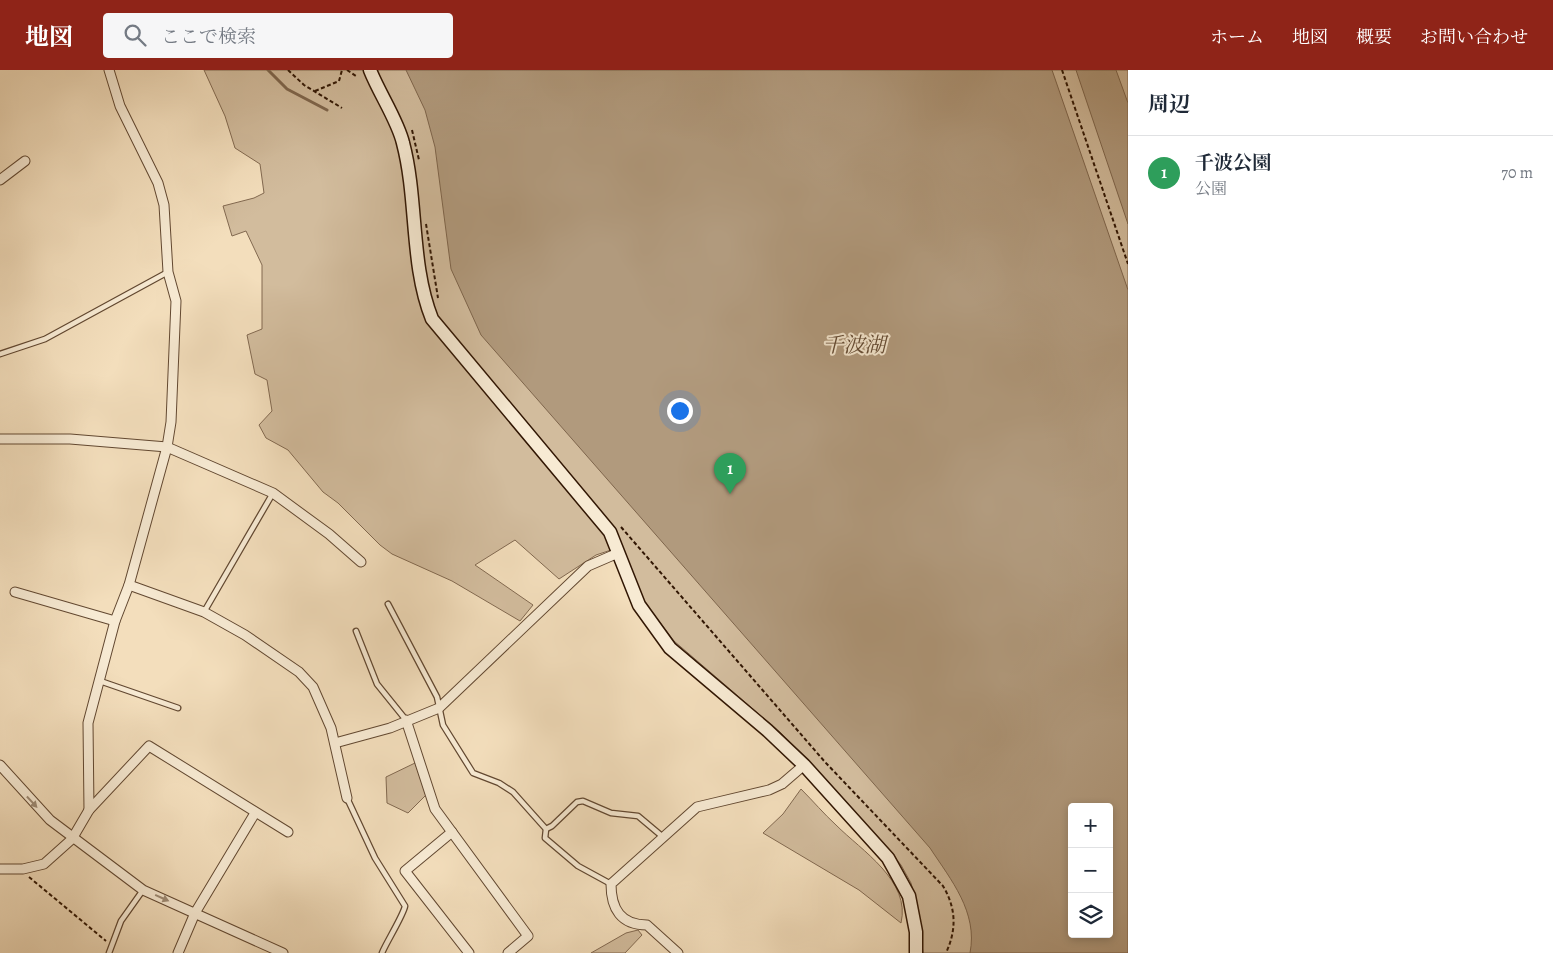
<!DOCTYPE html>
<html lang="ja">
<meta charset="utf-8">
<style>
:root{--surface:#fff;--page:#f6f6f7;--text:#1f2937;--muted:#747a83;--line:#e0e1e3;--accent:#8f2418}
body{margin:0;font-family:Alegreya,"Noto Serif JP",serif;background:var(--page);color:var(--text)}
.controls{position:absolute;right:15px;bottom:15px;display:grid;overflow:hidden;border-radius:5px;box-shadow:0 2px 8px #0003}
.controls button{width:45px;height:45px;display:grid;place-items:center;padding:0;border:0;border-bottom:1px solid var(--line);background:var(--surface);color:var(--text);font:25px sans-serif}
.you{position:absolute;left:679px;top:340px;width:18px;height:18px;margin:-12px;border:4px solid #fff;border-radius:50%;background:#1a73e8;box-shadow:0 0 0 8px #1a73e833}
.badge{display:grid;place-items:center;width:32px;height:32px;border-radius:50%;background:var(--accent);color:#fff;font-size:16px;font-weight:700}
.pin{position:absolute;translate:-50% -41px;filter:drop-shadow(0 1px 2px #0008)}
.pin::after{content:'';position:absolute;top:26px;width:18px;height:15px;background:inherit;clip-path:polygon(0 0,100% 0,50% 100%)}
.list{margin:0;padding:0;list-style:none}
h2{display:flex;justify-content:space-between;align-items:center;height:65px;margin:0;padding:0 20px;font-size:21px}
h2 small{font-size:16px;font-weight:400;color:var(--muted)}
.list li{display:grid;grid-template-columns:32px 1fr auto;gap:15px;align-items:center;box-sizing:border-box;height:75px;padding:0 20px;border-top:1px solid var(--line)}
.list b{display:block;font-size:19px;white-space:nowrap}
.list p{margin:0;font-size:16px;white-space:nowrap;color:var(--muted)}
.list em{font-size:16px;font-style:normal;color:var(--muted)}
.icon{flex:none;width:28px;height:28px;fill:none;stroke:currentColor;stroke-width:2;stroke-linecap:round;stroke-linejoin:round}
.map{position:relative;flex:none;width:1128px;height:883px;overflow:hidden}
header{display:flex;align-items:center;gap:30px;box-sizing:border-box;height:70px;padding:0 25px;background:var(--accent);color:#fff}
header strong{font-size:24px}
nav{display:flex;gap:28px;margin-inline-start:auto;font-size:18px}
.search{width:350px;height:45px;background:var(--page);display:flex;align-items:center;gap:12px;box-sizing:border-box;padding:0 18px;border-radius:5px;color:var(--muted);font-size:19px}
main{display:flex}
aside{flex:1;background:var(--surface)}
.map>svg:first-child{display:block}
.green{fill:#d2bc9d;stroke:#826950;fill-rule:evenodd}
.water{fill:#b19a7d;stroke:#7e654c;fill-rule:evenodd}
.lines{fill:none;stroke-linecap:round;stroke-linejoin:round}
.stream{stroke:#7e654c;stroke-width:3}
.lane-casing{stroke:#624831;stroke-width:7}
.street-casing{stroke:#624831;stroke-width:11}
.secondary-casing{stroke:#311603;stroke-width:15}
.path{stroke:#311603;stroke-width:2;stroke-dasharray:4 2.5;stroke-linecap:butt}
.lane{stroke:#f7ead3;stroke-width:4.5}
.street{stroke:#f7ead3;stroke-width:9}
.secondary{stroke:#f7ead3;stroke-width:12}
.oneway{fill:#9e8b75}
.labels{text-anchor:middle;stroke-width:4;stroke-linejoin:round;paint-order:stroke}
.water-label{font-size:21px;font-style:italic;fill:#644b34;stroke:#f7ead3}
</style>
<header>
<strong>地図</strong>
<div class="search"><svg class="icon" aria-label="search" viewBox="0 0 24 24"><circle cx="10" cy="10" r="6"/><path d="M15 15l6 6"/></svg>ここで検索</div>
<nav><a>ホーム</a><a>地図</a><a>概要</a><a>お問い合わせ</a></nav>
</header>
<main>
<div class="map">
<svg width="1128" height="883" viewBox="0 0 1128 883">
<rect width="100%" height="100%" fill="#f3debc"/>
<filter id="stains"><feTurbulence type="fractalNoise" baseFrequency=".004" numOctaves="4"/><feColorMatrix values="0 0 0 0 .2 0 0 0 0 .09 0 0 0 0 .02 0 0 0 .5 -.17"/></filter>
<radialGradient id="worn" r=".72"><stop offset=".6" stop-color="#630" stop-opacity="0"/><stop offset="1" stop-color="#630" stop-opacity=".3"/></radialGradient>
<!-- green -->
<g class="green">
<path d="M204,0H1128V883H923L918,840L911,813L901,795L879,768L781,663L674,571L643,530L620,477L596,485L559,509L515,470L475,495L533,535L520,551L452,511L392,484L380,475L338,433L323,422L288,380L266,368L259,355L272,341L267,310L255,304L247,265L262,259V195L246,161L232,166L223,136L254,128L264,123L260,94L235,78L225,46ZM1072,737H1109V864H1072Z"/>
<polygon points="415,693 426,725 408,743 387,733 386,707"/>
<path d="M801,719C813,731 824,744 836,755C862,781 911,811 901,853L859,820L763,763L783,744Z"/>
<polygon points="638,860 642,865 625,883 591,883 626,863"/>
</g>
<!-- water -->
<g class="water">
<path d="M406,0H1052L1128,220V883H970C978,842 951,810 930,778L481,265L451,199L435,77L425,40ZM1072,737H1109V864H1072Z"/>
<polygon points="1076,0 1116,0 1128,33 1128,154"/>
</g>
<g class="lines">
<!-- stream -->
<polyline class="stream" points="268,0 287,19 327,40"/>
<defs>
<g id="lane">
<polyline points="0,284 45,269 168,202"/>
<polyline points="388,534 437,627 443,655 473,703 499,713 513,722 546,759 545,768 578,796 611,814"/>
<polyline points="204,542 273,423"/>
<polyline points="356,561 377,614 406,650"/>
<polyline points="100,611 178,638"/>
<path d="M347,728L375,788L405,836C404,844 386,873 382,883"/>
<polyline points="546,759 552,756 577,732 583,731 611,743 638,746 663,767"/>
<polyline points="109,883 121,851 143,820"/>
</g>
<g id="street">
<polyline points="0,110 25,91"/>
<polyline points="0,369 70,369 167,377 273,423 329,464 361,492"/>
<polyline points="129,515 204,542 245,565 299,602 313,617 331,658 347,728"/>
<polyline points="15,522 115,551"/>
<polyline points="406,650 435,739 528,866 508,883"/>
<polyline points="335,673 390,658 439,638 588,496 618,483"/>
<polyline points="0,695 50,750 143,820 283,883"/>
<polyline points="89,740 88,653 115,551 129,515 167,377 171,352 176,231 168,202 164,135 158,113 120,36 109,0"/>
<polyline points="452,762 405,801 469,883"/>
<polyline points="0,799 23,799 44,794 72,769 89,740 149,676 288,762"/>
<polyline points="178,883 195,843 255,743"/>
<path d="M678,883L647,855C621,855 611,839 611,814L697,737L769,720L782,714L804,695"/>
</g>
<path id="secondary" d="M370,0C379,23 398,51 403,73C418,130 410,194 432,249L610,462L639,535L670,578L767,660L804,695L888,788L909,826L916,862V883"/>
</defs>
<!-- lane casing -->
<use href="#lane" class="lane-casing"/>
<!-- street casing -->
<use href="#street" class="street-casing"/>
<!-- secondary casing -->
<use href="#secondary" class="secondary-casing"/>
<!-- path -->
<g class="path">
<polyline points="288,0 304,15 342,38"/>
<polyline points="347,0 356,6"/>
<polyline points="1062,0 1128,194"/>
<polyline points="315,21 339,11 342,0"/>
<polyline points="412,60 419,90"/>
<polyline points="426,154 438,228"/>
<path d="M621,457L825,692L943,816C956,838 957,859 946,883"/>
<polyline points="29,807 106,871"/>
</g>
<!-- lane -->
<use href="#lane" class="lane"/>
<!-- street -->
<use href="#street" class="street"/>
<!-- secondary -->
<use href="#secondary" class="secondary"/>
</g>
<!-- one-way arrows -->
<defs><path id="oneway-solid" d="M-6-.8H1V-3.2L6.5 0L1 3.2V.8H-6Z" transform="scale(1.25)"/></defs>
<g class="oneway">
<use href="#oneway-solid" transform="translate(32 732) rotate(47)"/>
<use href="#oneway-solid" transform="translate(162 828) rotate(24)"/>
</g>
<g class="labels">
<!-- water labels -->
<g class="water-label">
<text x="854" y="282">千波湖</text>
</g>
</g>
<rect width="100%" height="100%" filter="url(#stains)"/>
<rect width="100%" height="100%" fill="url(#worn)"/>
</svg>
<div class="controls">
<button>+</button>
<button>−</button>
<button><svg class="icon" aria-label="layers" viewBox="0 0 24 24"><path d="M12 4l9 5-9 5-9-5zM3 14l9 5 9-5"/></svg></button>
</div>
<div class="you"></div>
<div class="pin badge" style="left:730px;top:424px;background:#2e9e5b">1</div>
</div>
<aside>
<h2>周辺<small></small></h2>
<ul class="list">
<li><span class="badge" style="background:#2e9e5b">1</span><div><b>千波公園</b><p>公園</p></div><em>70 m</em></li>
</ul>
</aside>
</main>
